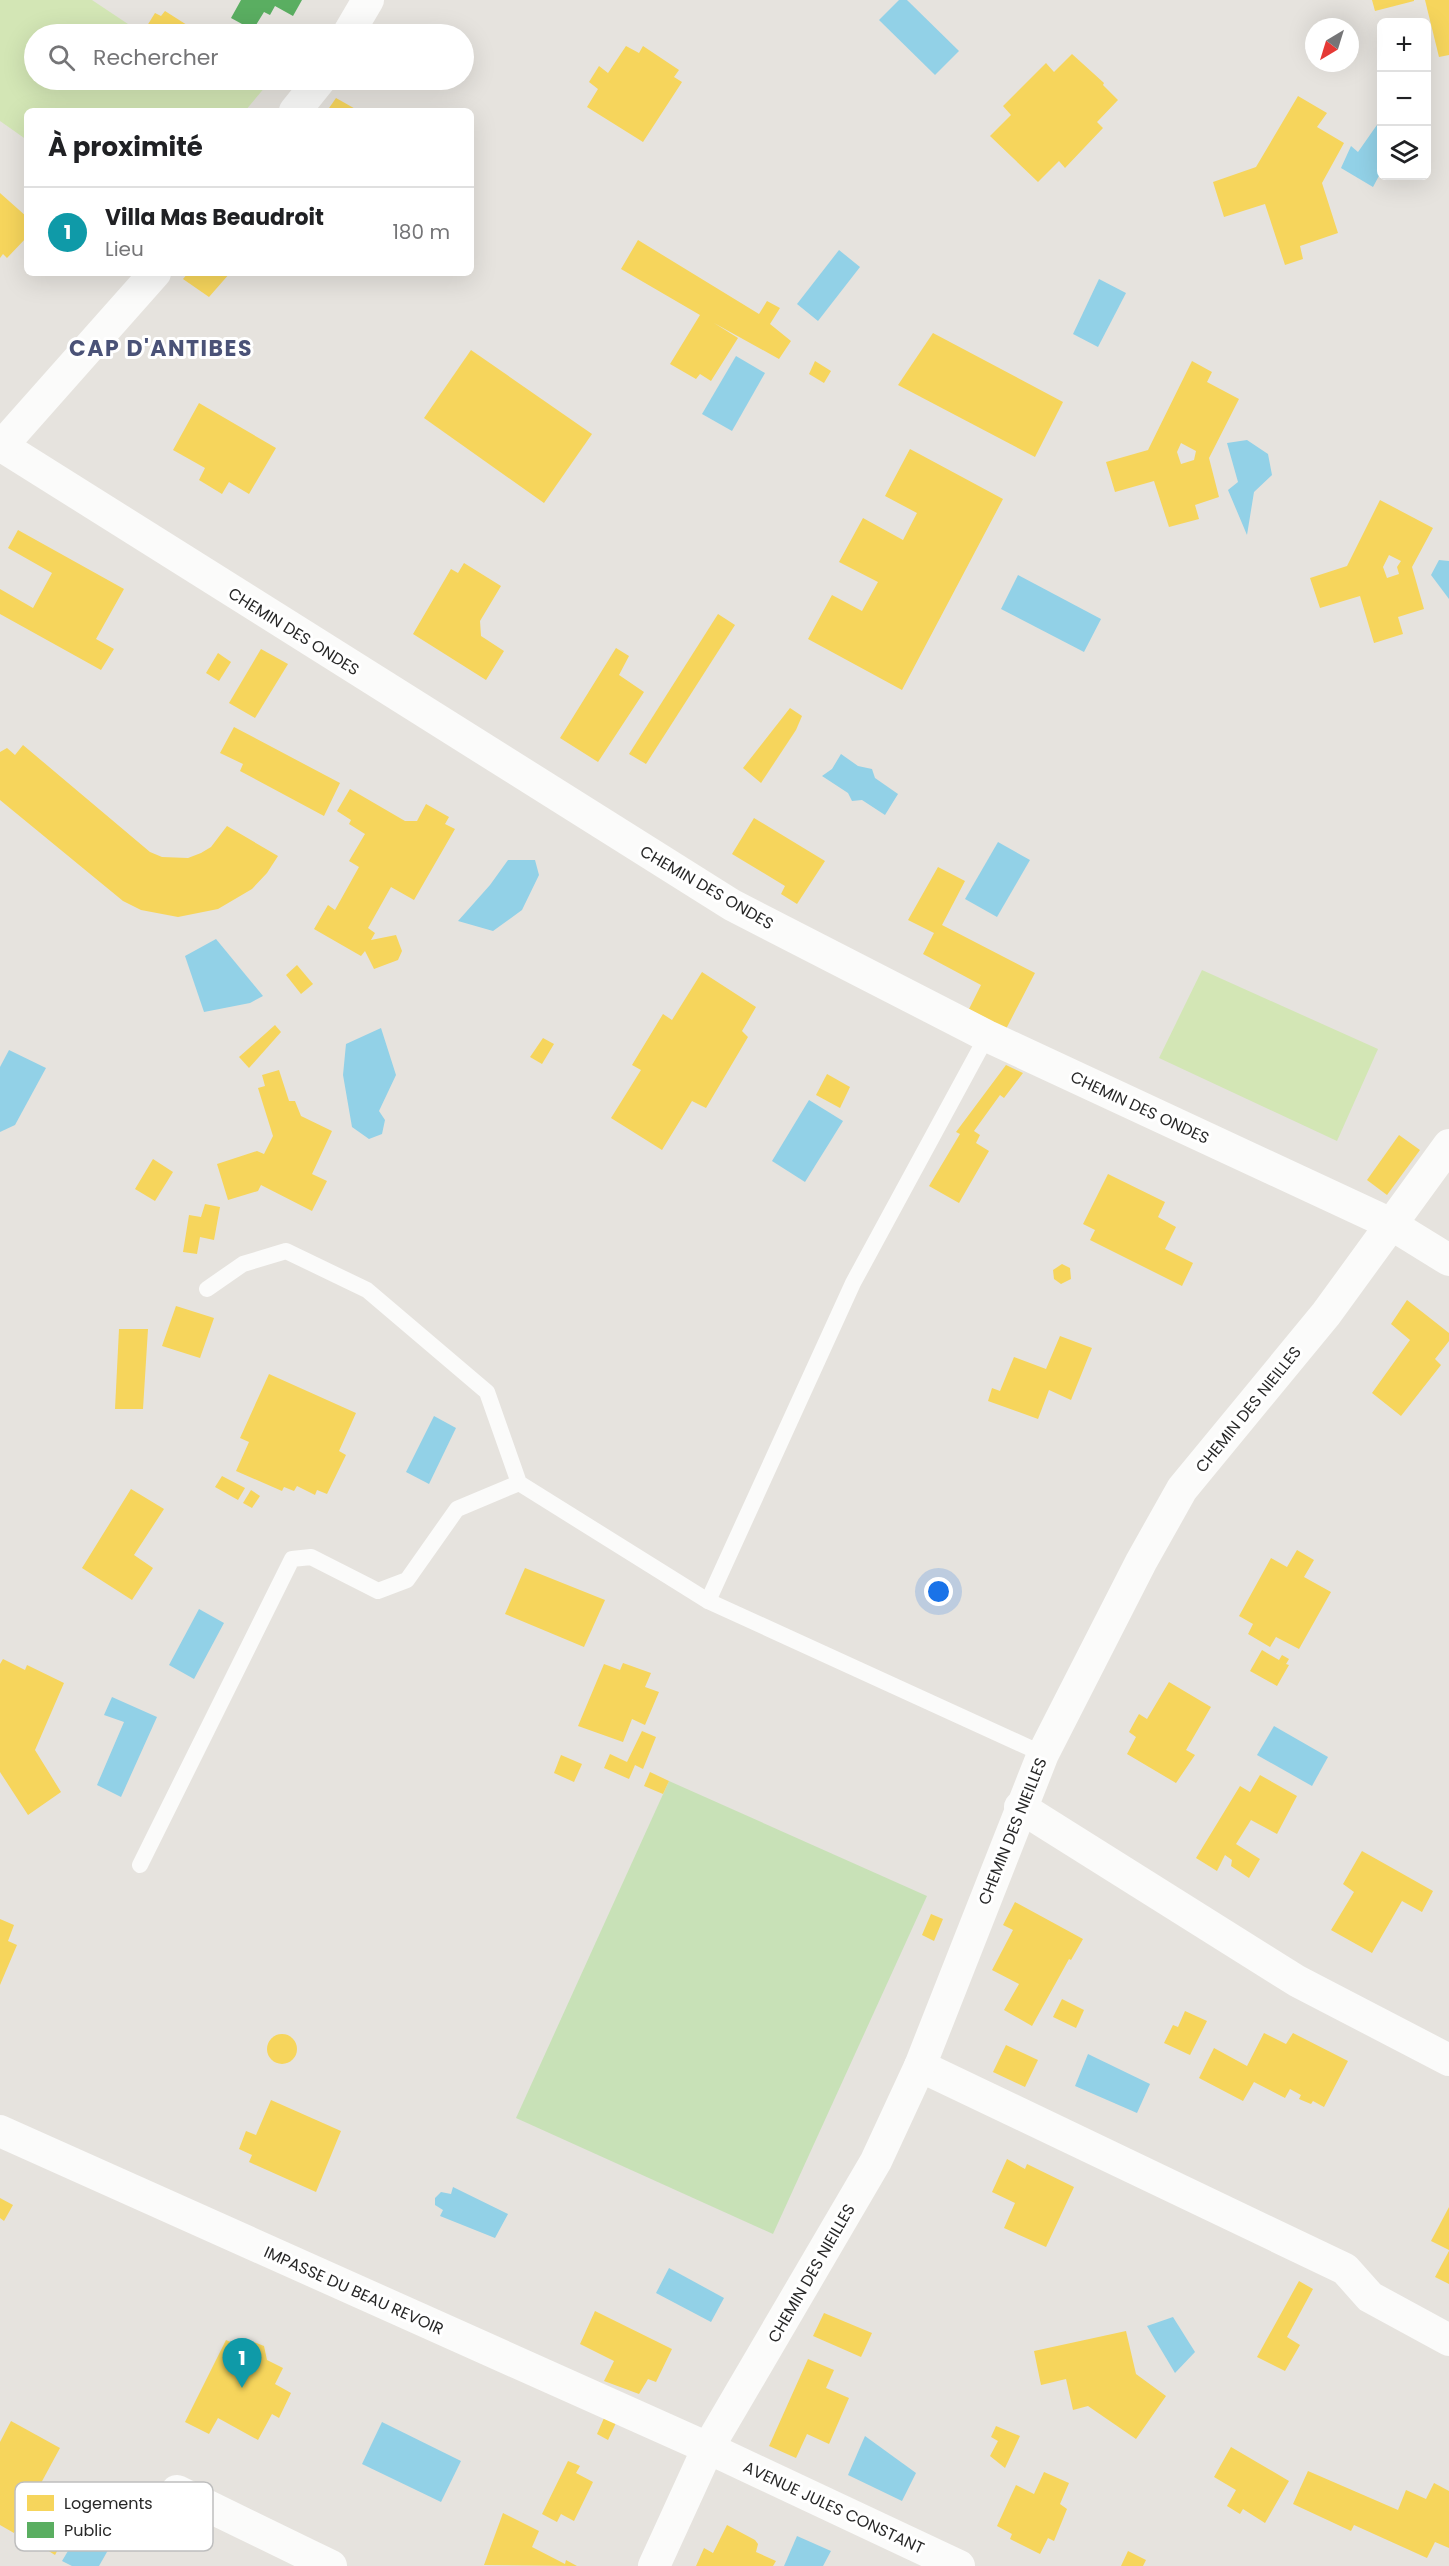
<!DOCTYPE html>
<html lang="fr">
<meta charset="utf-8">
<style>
:root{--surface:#fff;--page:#f6f6f6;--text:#202124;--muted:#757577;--line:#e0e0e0;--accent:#2563eb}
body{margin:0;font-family:Poppins,sans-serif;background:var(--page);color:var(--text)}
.controls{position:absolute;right:18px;top:18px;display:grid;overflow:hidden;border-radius:9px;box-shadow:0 6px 24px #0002}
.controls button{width:54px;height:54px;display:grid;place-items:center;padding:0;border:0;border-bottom:2px solid var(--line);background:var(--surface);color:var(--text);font:30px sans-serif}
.compass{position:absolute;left:1305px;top:18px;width:54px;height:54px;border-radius:50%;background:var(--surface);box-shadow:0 6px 24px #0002;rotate:218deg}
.you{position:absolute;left:939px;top:1592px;width:21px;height:21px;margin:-15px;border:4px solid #fff;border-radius:50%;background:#1a73e8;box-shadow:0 0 0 9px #1a73e833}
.badge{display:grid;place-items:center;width:39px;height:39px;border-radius:50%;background:var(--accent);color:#fff;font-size:20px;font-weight:700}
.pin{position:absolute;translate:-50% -50px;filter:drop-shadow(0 2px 3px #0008)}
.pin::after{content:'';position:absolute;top:32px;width:21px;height:18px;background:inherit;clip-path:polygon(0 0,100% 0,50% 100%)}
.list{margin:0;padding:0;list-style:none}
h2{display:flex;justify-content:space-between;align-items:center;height:78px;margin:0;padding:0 24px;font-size:26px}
h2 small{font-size:20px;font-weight:400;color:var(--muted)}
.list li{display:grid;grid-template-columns:39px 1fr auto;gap:18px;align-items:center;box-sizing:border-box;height:90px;padding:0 24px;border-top:2px solid var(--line)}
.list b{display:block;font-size:22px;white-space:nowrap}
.list p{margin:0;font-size:20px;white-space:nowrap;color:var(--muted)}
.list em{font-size:20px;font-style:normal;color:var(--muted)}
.icon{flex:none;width:33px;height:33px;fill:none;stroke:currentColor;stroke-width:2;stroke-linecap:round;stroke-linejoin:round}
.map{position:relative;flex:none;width:1449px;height:2566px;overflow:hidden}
.search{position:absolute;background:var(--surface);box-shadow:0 6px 24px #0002;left:24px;top:24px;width:450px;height:66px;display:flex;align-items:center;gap:15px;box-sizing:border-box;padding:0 21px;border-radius:33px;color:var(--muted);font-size:22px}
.panel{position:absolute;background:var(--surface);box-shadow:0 6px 24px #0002;left:24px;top:108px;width:450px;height:168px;border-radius:9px}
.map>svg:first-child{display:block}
.green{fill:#c8e1b7}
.pitch{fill:#d3e6b5}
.water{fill:#92d1e7}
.homes{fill:#f6d55c;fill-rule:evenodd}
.public{fill:#5aae61}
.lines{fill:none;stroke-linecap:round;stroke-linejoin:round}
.service{stroke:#fbfbfa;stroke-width:16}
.minor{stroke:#fbfbfa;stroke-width:32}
.labels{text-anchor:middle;stroke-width:6;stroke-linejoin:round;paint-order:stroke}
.street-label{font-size:16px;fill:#282828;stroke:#fff}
.district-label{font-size:22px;font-weight:bold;letter-spacing:1.5px;fill:#4a5277;stroke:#fff}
.key{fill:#fff;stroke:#bebebe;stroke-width:1.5}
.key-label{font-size:16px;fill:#282828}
</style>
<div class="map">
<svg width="1449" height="2566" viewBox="0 0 1449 2566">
<rect width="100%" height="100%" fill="#e6e3de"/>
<!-- green -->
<polygon class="green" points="669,1781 927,1896 773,2234 516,2118"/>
<!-- pitch -->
<g class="pitch">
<polygon points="0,0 92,0 143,34 34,34 34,80 215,80 220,83 222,80 257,80 266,86 245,111 27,111 27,140 0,121"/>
<polygon points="1202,970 1378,1049 1337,1141 1159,1058"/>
</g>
<!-- water -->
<g class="water">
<polygon points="899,0 907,0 959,51 935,75 879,20"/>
<polygon points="1379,122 1381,124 1381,172 1373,187 1341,168 1351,146 1358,152"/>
<polygon points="839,250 860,267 818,321 797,304"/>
<polygon points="1099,279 1126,293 1098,347 1073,334"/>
<polygon points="736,356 765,373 732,431 702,414"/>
<polygon points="1247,440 1268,454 1272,475 1254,492 1247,535 1228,490 1238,482 1227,443"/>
<polygon points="1439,560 1449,561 1449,599 1431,575"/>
<polygon points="1018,575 1101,619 1084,652 1001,609"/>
<polygon points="841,754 858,766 872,769 875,778 898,794 885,815 862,800 852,801 848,793 822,776 832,769"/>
<polygon points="998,842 1030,860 997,917 965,899"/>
<polygon points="508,860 535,860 539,875 522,910 493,931 458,921 490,885"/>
<polygon points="216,939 263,996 250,1003 204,1012 185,956"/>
<polygon points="381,1028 396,1075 379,1111 385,1120 382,1134 369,1139 352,1127 343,1075 346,1044"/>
<polygon points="9,1050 46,1068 15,1125 0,1132 0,1067"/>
<polygon points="809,1100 843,1121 805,1182 772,1161"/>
<polygon points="434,1416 456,1428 429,1484 406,1472"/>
<polygon points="199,1609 224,1623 194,1679 169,1665"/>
<polygon points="112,1697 157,1717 121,1797 97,1785 124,1722 104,1715"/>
<polygon points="1274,1726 1328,1757 1312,1786 1257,1755"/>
<polygon points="1088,2054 1150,2084 1137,2113 1075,2086"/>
<polygon points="453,2187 508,2214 495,2238 440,2216 443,2210 435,2205 435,2198 441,2192 451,2194"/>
<polygon points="669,2268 724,2298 711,2322 656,2293"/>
<polygon points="1173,2317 1195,2352 1175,2373 1147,2326"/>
<polygon points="382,2422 461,2461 441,2502 362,2464"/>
<polygon points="865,2436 916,2473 902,2501 848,2475"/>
<polygon points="99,2499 128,2515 99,2566 72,2566 62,2561"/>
<polygon points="797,2536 831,2551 823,2566 784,2566"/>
</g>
<!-- homes -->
<g class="homes">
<polygon points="1372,0 1414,0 1414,1 1375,11"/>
<polygon points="1425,0 1449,0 1449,55 1439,57"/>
<polygon points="165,11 198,32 197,34 142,34 155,13 161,16"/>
<polygon points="626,46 639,53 643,46 679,70 674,77 682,82 643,142 587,107 598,89 589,82 599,66 608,73"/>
<polygon points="1072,54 1104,83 1103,85 1118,100 1097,122 1103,128 1065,168 1059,161 1038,182 990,136 1011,115 1003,106 1046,63 1054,72"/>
<polygon points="1298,96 1327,113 1317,127 1344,143 1322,183 1338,233 1300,246 1303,259 1285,265 1265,204 1224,217 1213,182 1256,167"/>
<polygon points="336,98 359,111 327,111"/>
<polygon points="0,193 27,217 27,237 7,258 3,254 0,258"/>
<polygon points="638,240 759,314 767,301 780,308 770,324 791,341 779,359 714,323 738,338 711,381 700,374 696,379 670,364 700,315 621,269"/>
<polygon points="188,273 230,273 209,297 183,279"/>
<polygon points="933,333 1063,402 1035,457 898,385"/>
<polygon points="471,350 592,434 544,503 424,418"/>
<polygon points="815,361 831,371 824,383 809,374"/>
<path d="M1192,361L1212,372L1207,382L1239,399L1209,458L1219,497L1195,505L1199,519L1169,527L1154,481L1115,492L1106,462L1148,450ZM1181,443L1196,451L1194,460L1181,464L1177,452Z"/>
<polygon points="199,403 276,448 249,494 229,482 222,494 199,480 205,468 173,450"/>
<polygon points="910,449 1003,499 902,690 808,639 832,595 862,611 878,582 839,562 863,518 903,540 917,513 885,496"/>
<path d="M1380,500L1433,528L1412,567L1424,609L1398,617L1403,634L1374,643L1360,596L1320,608L1310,578L1347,566ZM1389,555L1401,561L1397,567L1399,574L1387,578L1383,567Z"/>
<polygon points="18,530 124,589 96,639 114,649 101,670 0,614 0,589 33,608 52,573 8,548"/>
<polygon points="464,563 501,586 480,621 481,636 504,651 486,680 413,634 451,569 458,573"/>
<polygon points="718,614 735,625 646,764 629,754"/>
<polygon points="616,648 629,656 619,675 644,692 598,762 560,738"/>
<polygon points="261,649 288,664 255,718 229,703"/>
<polygon points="218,653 231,662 219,681 206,673"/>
<polygon points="790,708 802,716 796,730 761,783 743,768"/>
<polygon points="234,727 340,783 324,816 240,771 243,764 220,753"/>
<polygon points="23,745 150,852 162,857 188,858 201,853 211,847 227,826 278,856 267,873 252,889 218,909 178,917 141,910 123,901 0,800 0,752 7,748 15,755"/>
<polygon points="350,789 405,821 417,821 426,804 449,817 445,824 455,829 414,900 391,887 368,928 375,933 371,940 396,935 402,951 398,960 374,969 365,951 361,956 314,929 328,905 335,910 359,867 349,861 365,834 349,824 351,820 337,811"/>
<polygon points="754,818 825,861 797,904 781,894 785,886 732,854"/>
<polygon points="938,867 965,881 942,925 1035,973 1006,1029 969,1009 981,985 923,954 934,933 908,920"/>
<polygon points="297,965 313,984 301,994 286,975"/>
<polygon points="702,972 756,1007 742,1031 748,1037 706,1108 692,1101 662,1150 611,1118 641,1070 632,1065 663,1014 672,1020"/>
<polygon points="275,1025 281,1032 249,1068 239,1057"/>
<polygon points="543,1038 554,1044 542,1064 530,1057"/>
<polygon points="1006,1065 1023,1073 1004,1098 1000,1095 974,1131 980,1135 976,1143 989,1151 959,1203 929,1186 960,1134 956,1132"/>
<polygon points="279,1070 289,1101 295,1101 301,1116 332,1131 312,1174 327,1181 312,1211 261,1185 258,1191 228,1200 217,1164 257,1151 264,1154 273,1136 258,1088 265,1086 262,1075"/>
<polygon points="827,1074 850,1087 840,1108 816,1095"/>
<polygon points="1399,1135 1420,1150 1387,1195 1367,1180"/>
<polygon points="153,1159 173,1172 155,1201 135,1189"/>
<polygon points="1108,1174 1165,1202 1158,1217 1176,1227 1165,1249 1193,1263 1182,1286 1090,1240 1095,1230 1083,1224"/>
<polygon points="205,1204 220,1207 214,1240 200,1237 197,1254 183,1252 189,1215 201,1217"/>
<polygon points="1062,1264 1070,1268 1071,1279 1061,1284 1054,1279 1053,1270"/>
<polygon points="1407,1300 1449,1333 1449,1341 1435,1359 1441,1365 1401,1416 1372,1393 1410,1340 1391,1324"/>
<polygon points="176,1306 214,1318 200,1358 162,1346"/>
<polygon points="119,1329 148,1329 143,1409 115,1409"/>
<polygon points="1060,1336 1092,1348 1071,1400 1049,1390 1038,1419 988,1401 992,1388 1000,1391 1014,1357 1046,1369"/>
<polygon points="269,1374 356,1413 339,1451 346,1455 327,1494 317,1490 315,1495 297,1486 294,1491 284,1487 282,1491 236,1471 249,1442 240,1438"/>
<polygon points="222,1476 245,1488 238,1500 215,1487"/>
<polygon points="131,1489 164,1509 134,1555 153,1568 132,1600 82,1568"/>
<polygon points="251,1490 260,1496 252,1508 243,1503"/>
<polygon points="1297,1550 1314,1560 1304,1577 1331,1592 1299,1649 1276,1637 1270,1647 1248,1634 1253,1624 1239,1616 1271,1558 1287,1567"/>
<polygon points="525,1568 605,1600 584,1647 505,1614"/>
<polygon points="1262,1650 1279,1660 1282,1655 1289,1659 1286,1664 1289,1665 1277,1686 1250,1671"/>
<polygon points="3,1659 25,1670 27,1665 64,1683 35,1750 61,1792 28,1815 0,1772 0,1664"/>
<polygon points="623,1663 651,1673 645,1687 659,1692 645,1725 632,1719 623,1742 578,1726 604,1664 620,1670"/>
<polygon points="1169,1682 1211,1707 1186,1750 1195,1755 1176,1783 1127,1754 1136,1737 1129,1732 1135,1721 1139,1714 1147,1719"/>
<polygon points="642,1731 656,1737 643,1769 635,1765 629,1779 604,1768 610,1754 627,1762"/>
<polygon points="561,1755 582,1764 574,1782 554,1773"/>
<polygon points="650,1772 669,1781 663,1794 644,1786"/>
<polygon points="1260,1775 1297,1796 1277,1834 1251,1820 1236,1844 1260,1859 1249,1878 1231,1866 1232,1860 1225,1855 1217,1871 1196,1858 1240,1786 1250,1792"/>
<polygon points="1362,1851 1433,1891 1422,1912 1402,1901 1372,1953 1331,1930 1354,1892 1343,1884"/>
<polygon points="1015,1902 1083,1939 1071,1960 1069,1959 1032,2026 1004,2010 1019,1984 992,1970 1013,1930 1003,1925"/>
<polygon points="931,1914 943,1919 934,1941 922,1935"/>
<polygon points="0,1919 14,1925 8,1941 17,1945 0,1985"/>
<polygon points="1062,1999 1084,2010 1076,2028 1053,2017"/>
<polygon points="1185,2011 1207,2021 1190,2055 1164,2043 1173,2025 1178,2027"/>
<polygon points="1264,2033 1286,2044 1293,2033 1348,2061 1324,2107 1313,2101 1311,2104 1299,2099 1301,2095 1290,2089 1285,2098 1254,2082 1243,2101 1199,2078 1214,2048 1247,2066"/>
<circle cx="282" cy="2049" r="15"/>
<polygon points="1006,2045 1038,2060 1025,2087 993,2072"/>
<polygon points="271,2100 341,2131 316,2192 249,2162 252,2155 239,2149 246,2131 256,2135"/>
<polygon points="1007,2159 1025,2169 1027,2164 1074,2187 1046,2247 1004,2228 1015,2203 992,2192"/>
<polygon points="0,2198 13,2205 4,2221 0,2218"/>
<polygon points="1449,2207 1449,2250 1431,2241"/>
<polygon points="1449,2251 1449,2284 1435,2277"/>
<polygon points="1299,2281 1313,2289 1287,2337 1300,2345 1285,2371 1257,2357"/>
<polygon points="595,2311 672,2349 656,2382 648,2379 639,2394 604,2381 614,2361 580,2344"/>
<polygon points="824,2313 872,2333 861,2357 813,2336"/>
<polygon points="1126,2331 1136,2374 1166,2396 1136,2439 1088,2406 1073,2410 1066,2379 1041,2385 1034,2351"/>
<polygon points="226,2340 244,2348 254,2342 264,2346 267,2360 283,2368 275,2384 291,2393 279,2418 272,2414 258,2440 218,2418 209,2434 185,2422"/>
<polygon points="808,2359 834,2370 826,2388 849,2398 829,2444 807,2434 796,2458 769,2446"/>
<polygon points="604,2418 616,2423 608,2440 597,2434"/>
<polygon points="11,2421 60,2448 14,2533 0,2525 0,2442"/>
<polygon points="996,2426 1020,2436 1005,2468 990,2456 998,2441 991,2437"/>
<polygon points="1231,2447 1289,2481 1265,2523 1243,2509 1240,2514 1227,2506 1236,2490 1214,2477"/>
<polygon points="568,2461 580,2466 576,2473 593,2482 574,2521 561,2514 557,2522 542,2514"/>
<polygon points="1308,2471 1398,2510 1406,2490 1426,2499 1434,2483 1449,2491 1449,2548 1435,2542 1427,2558 1354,2525 1351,2531 1293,2504"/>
<polygon points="1044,2472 1069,2483 1060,2504 1067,2509 1054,2541 1048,2538 1040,2554 1010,2539 1012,2534 997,2526 1016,2485 1034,2494"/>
<polygon points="70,2509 77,2514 55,2555 47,2550"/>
<polygon points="503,2513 539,2531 532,2547 565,2564 566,2560 577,2566 484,2565"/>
<polygon points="727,2525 755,2540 758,2544 756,2552 776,2561 773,2566 696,2566 704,2548 713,2553"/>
<polygon points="1128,2551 1146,2560 1143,2566 1121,2566"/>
</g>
<!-- public -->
<polygon class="public" points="241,0 302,0 293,16 275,6 270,15 264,12 253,30 231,18"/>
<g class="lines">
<!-- service -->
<g class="service">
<polyline points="207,1289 243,1264 286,1251 367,1290 487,1392 519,1483 708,1601 1043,1754"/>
<polyline points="708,1601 853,1283 987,1036"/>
<polyline points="140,1865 292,1559 311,1557 378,1591 407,1580 457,1509 519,1483"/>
</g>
<!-- minor -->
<g class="minor">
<polyline points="348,34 368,0"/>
<polyline points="295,111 320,80"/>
<polyline points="2,446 732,905 987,1036 1389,1223 1449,1260"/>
<polyline points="0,448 155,273"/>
<polyline points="1020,1807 1297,1981 1449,2060"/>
<polyline points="920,2066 1345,2269 1370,2297 1449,2340"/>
<polyline points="0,2131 708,2448 959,2566"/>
<polyline points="177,2491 331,2566"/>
<polyline points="654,2566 708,2448 876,2161 920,2066 1043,1754 1141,1562 1182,1489 1326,1314 1449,1145"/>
</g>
</g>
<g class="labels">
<!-- street labels -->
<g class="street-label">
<text transform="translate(294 631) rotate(32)" y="6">CHEMIN DES ONDES</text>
<text transform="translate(707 887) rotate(30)" y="6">CHEMIN DES ONDES</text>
<text transform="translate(1140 1107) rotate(25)" y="6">CHEMIN DES ONDES</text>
<text transform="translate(1248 1409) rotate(-51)" y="6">CHEMIN DES NIEILLES</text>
<text transform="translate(1012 1831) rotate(-68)" y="6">CHEMIN DES NIEILLES</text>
<text transform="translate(811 2273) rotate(-60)" y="6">CHEMIN DES NIEILLES</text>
<text transform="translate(354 2290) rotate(24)" y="6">IMPASSE DU BEAU REVOIR</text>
<text transform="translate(834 2507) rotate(25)" y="6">AVENUE JULES CONSTANT</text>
</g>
<!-- district labels -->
<g class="district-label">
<text x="161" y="356">CAP D'ANTIBES</text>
</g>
</g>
<!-- legend -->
<rect x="15" y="2482" width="198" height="69" rx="9" class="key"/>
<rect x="27" y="2495" width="27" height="16" fill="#f6d55c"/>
<rect x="27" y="2522" width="27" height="16" fill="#5aae61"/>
<g class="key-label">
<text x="64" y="2509">Logements</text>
<text x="64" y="2536">Public</text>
</g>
</svg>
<div class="controls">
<button>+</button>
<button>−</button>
<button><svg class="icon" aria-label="layers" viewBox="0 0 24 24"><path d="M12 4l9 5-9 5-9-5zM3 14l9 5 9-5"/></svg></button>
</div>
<svg class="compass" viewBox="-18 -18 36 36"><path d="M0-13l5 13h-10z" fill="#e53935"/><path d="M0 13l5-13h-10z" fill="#757577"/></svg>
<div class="you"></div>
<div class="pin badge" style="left:242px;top:2388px;background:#0f9aa8">1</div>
<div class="search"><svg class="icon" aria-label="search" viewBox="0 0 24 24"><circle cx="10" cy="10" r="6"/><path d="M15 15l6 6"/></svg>Rechercher</div>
<section class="panel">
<h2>À proximité<small></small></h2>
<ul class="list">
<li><span class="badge" style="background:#0f9aa8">1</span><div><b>Villa Mas Beaudroit</b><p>Lieu</p></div><em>180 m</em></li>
</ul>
</section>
</div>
